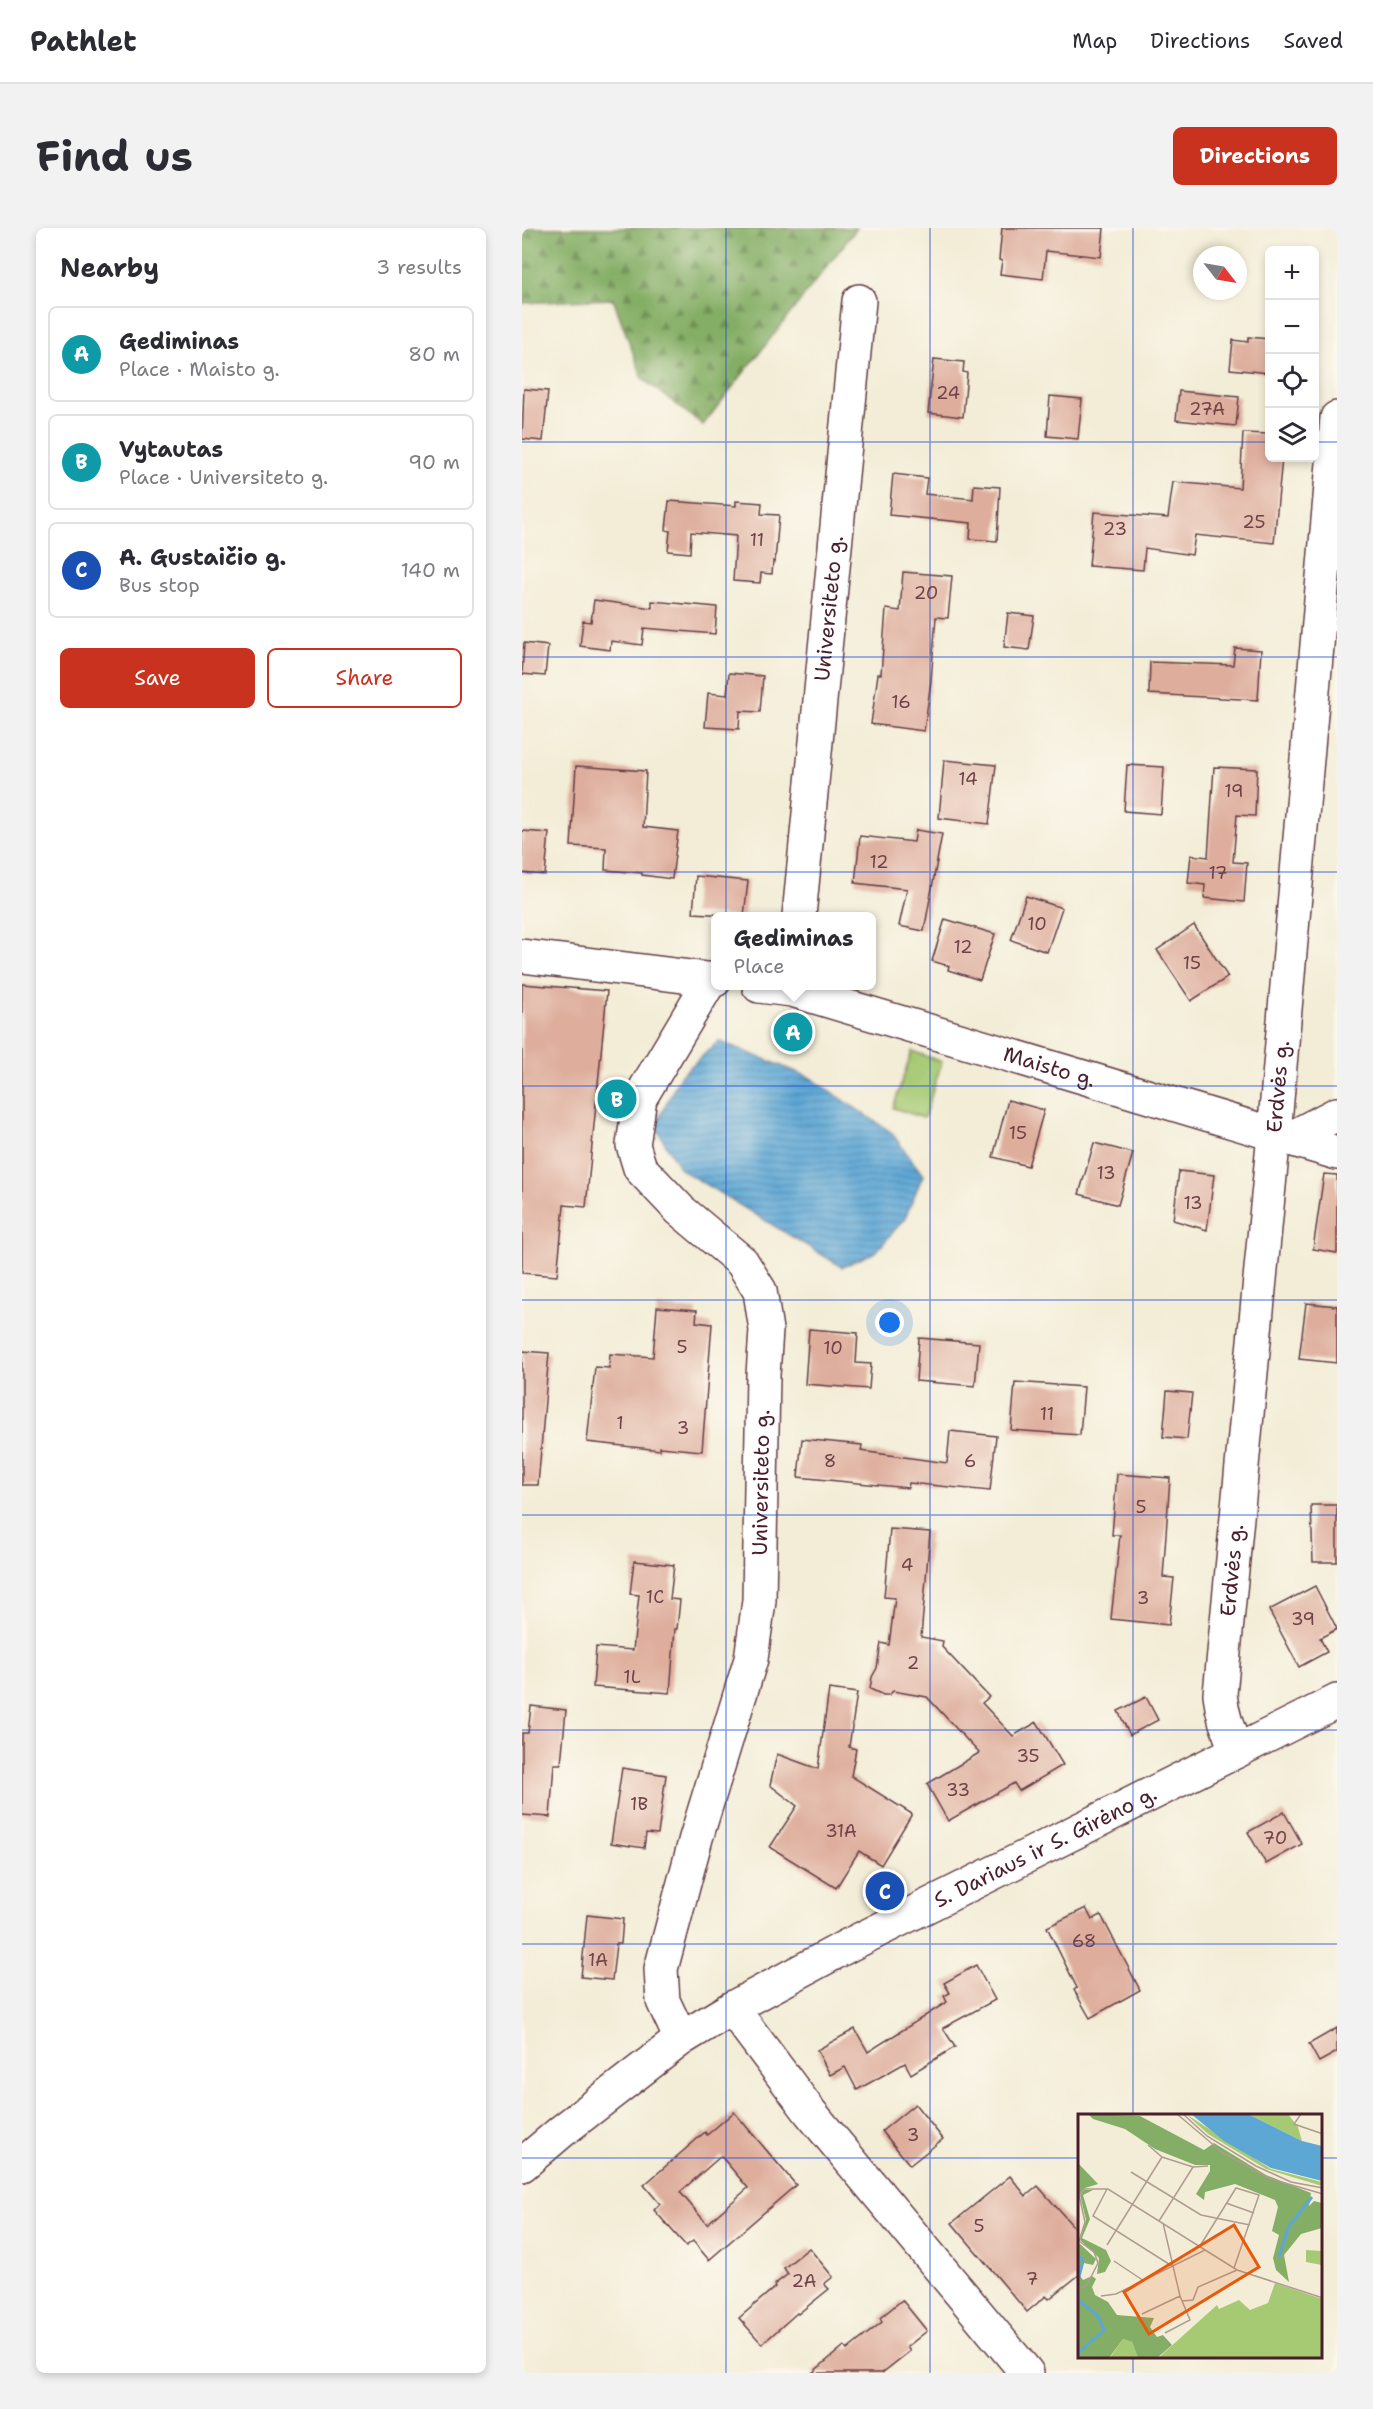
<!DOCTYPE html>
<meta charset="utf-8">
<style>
:root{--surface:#fff;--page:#f2f2f3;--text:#2b2b33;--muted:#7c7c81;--line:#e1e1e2;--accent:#c8321e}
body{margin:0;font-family:"Shantell Sans",sans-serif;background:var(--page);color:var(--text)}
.controls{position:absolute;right:18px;top:18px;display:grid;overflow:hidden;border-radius:9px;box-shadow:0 3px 9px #0003}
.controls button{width:54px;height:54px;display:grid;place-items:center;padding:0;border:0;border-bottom:2px solid var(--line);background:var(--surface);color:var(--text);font:30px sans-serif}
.compass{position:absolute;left:671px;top:18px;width:54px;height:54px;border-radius:50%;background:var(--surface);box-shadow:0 3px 9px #0003;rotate:121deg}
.you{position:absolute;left:368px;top:1095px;width:21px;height:21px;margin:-15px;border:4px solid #fff;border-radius:50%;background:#1a73e8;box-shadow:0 0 0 9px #1a73e833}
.badge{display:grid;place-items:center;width:39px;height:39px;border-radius:50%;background:var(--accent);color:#fff;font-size:20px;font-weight:700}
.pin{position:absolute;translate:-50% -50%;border:3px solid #fff;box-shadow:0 2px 6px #0006}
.popup{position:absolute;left:189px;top:684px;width:165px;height:78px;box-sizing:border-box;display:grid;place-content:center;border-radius:9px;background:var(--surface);filter:drop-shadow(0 2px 4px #0005);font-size:20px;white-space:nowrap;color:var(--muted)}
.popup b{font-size:22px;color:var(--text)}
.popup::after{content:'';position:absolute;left:50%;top:100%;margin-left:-12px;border:12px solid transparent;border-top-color:var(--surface)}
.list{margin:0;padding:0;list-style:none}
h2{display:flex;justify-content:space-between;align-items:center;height:78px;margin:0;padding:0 24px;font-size:26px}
h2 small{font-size:20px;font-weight:400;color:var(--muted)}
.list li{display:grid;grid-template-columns:39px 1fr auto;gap:18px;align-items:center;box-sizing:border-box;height:96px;margin:0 12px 12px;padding:0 12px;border:2px solid var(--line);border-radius:9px}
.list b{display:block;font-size:22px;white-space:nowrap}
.list p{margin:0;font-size:20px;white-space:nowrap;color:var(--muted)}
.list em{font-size:20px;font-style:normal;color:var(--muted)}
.actions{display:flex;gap:12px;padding:18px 24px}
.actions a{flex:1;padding:14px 0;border:2px solid var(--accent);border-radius:9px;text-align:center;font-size:21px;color:var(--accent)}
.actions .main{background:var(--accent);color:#fff}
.icon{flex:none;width:33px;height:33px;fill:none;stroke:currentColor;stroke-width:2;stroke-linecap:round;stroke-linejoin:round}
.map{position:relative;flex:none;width:815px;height:2145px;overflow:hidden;border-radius:9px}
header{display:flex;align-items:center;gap:36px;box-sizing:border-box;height:84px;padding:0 30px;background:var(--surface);border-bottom:2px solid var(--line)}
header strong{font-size:28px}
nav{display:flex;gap:33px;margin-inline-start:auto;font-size:21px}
.intro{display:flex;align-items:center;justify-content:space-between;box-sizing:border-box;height:144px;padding:0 36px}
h1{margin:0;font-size:42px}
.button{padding:15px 27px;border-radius:9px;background:var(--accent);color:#fff;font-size:21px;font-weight:700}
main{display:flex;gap:36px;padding:0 36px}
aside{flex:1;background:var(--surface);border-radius:9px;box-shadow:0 3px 9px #0003}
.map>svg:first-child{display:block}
.forest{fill:url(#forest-firs);stroke:#676648;stroke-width:1.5}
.garden{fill:#a6ca73;stroke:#78744f;stroke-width:1.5}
.water{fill:url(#water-rules);stroke:#546380;stroke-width:1.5}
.building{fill:#dead9c;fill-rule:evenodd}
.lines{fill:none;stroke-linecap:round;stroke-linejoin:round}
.minor-casing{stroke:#633e45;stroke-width:36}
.minor{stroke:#fff;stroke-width:33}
.grid{fill:none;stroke:#1d4ed8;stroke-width:1.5;stroke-opacity:0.55}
.labels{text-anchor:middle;stroke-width:4.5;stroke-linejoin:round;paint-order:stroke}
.number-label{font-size:18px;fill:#6f4247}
.street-label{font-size:21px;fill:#4a1f2b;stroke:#fbf7ec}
.inset-river{fill:none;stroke:#5da7d5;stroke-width:3}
.inset-road{fill:none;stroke:#af9b92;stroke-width:1.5}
.view{fill:#e8590c;fill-opacity:0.15;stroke:#e8590c;stroke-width:3}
.inset-edge{fill:none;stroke:#4a1f2b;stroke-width:3}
</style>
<header>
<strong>Pathlet</strong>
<nav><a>Map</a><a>Directions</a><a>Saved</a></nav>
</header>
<div class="intro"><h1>Find us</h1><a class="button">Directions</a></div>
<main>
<aside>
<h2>Nearby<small>3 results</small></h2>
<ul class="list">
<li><span class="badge" style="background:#0f9aa8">A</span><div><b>Gediminas</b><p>Place · Maisto g.</p></div><em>80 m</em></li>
<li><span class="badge" style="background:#0f9aa8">B</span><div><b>Vytautas</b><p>Place · Universiteto g.</p></div><em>90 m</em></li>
<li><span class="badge" style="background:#1a4fb4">C</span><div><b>A. Gustaičio g.</b><p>Bus stop</p></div><em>140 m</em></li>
</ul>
<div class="actions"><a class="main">Save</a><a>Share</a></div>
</aside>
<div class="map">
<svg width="815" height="2145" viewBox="0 0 815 2145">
<defs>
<pattern id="forest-firs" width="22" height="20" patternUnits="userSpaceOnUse" patternTransform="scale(1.5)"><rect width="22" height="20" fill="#84ae65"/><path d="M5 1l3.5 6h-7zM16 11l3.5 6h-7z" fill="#6e8d53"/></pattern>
<pattern id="water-rules" width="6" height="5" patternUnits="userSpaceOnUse" patternTransform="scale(1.5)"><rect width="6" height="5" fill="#5da7d5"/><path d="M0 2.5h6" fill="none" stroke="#4f87ad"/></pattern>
</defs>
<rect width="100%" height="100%" fill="#fbf7ec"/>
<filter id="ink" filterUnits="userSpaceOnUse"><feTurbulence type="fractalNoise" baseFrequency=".0167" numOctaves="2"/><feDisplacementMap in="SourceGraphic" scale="12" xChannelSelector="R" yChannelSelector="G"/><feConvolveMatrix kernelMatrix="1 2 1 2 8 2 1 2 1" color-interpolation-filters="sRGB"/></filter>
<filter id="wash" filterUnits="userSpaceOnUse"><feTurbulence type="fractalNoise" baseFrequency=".008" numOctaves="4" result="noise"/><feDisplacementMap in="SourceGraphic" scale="24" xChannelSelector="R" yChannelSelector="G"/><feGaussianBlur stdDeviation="1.35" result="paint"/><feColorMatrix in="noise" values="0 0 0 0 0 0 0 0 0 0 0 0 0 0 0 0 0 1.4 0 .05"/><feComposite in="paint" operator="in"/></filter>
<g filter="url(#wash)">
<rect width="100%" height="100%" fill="#f3edd7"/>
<!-- forest -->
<polygon class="forest" points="0,0 335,0 181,197 121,151 91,71 0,75"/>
<!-- garden -->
<polygon class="garden" points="390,823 420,834 402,890 371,880"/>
<!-- water -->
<polygon class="water" points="197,813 287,849 369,904 401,947 383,990 354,1024 320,1039 158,941 133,898 158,848"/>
<g id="blocks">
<!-- building -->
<g class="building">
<polygon points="480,0 582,0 579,29 524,23 521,51 478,46 480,33 477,32"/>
<polygon points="726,109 747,111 747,145 708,141 711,112 726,114"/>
<polygon points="412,131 442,134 441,144 445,145 441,189 406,185"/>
<polygon points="2,161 26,163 21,213 0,211"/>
<polygon points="657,163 717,169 714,198 654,192"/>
<polygon points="528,168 560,171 556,211 525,208"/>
<polygon points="721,205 747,206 747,230 760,230 752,315 673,307 670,327 623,320 621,342 567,338 572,284 646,290 651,254 718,260"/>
<polygon points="371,246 405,250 403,266 451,271 452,257 478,259 475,313 448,311 449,295 367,287"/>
<polygon points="147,273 214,278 214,273 240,275 239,286 257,287 253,334 251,333 250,346 239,345 238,355 211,353 214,308 169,304 168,325 146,323 148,303 144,302"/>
<polygon points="381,344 430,348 426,390 414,389 409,453 402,503 349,496 356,446 359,446 364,381 378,383"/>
<polygon points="72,372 130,380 130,373 195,379 193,406 122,400 120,417 89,413 88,422 58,418 61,393 69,394"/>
<polygon points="486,385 512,388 507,422 482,419"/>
<polygon points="2,415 26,418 23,448 0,446"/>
<polygon points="713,420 739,422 736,472 627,466 628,434 711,437"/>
<polygon points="207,445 241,448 238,484 218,483 217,501 183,499 186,465 205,467"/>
<polygon points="422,532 474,537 467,596 417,590"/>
<polygon points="605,537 642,539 639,586 602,583"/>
<polygon points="54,538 124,543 121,599 156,603 150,651 120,647 120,645 83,642 84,620 49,618"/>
<polygon points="692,539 735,541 733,588 715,587 711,634 725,635 722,674 682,670 683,657 666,655 669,627 686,629"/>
<polygon points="394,602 420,606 402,703 377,698 385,661 333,655 338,608 392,614"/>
<polygon points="0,603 27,605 23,647 0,645"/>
<polygon points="174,648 226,653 222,688 171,685"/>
<polygon points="504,668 540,680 525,724 489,712"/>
<polygon points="423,691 473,706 458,752 426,742 427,738 410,733"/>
<polygon points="672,697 706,749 669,773 635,722"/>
<polygon points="0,756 85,763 64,979 42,977 35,1048 0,1045"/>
<polygon points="486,872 522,882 506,938 471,929"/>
<polygon points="572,915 611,925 596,977 557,966"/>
<polygon points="657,943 692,947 685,1002 651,992"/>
<polygon points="802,946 815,947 815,1025 791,1021"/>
<polygon points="784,1075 815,1078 815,1135 777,1131"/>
<polygon points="135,1079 175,1082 174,1094 190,1096 180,1223 138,1219 138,1222 65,1214 73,1139 87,1140 88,1126 131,1129"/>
<polygon points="287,1101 336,1105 334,1135 349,1136 347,1161 283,1156"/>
<polygon points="397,1110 457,1115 453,1158 394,1153"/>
<polygon points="0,1123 27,1125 16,1257 0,1257"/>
<polygon points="493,1154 562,1159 558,1207 489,1202"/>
<polygon points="645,1163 670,1165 665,1211 641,1209"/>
<polygon points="428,1203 474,1208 468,1263 387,1255 386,1260 276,1249 280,1211 340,1217 339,1223 425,1235"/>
<polygon points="595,1246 648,1250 641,1349 652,1350 647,1397 589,1391 598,1307 590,1307"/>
<polygon points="789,1277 815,1277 815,1334 791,1334"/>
<polygon points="368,1301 408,1304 399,1409 421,1413 420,1419 467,1469 460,1475 491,1508 515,1494 541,1537 497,1563 492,1555 426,1593 405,1556 457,1525 405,1469 371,1463 367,1467 361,1467 348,1461 350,1449 355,1440 359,1415 367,1417 373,1370 362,1369"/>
<polygon points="112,1333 152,1337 148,1371 158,1372 155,1401 153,1401 148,1465 71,1459 74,1419 111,1422 117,1367 108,1366"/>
<polygon points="793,1358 815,1401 798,1410 805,1424 777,1439 747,1382"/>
<polygon points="307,1461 335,1465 327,1519 334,1521 329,1548 390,1586 359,1637 337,1623 314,1660 248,1619 275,1578 248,1557 255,1526 296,1541"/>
<polygon points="624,1469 636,1492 608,1507 596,1483"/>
<polygon points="9,1478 44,1482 39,1536 32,1536 28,1589 0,1587 0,1505 6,1505"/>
<polygon points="100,1540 144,1547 136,1606 124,1605 122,1620 89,1615"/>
<polygon points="762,1584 780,1616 744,1636 726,1604"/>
<polygon points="564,1680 570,1692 579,1687 618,1762 568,1790 552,1762 555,1760 525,1699"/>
<polygon points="65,1687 101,1691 99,1716 94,1716 90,1752 59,1749"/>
<polygon points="454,1737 473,1772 421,1800 433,1819 389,1846 383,1835 335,1862 323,1839 308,1847 295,1822 333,1801 346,1824 425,1774 422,1768 428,1765 422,1755"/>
<polygon points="815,1800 815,1824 797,1834 787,1816"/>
<polygon points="393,1876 421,1911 388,1937 360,1903"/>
<path d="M212,1884L274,1957L187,2032L171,2013L164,2018L132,1982L138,1976L122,1957L183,1904L185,1907ZM199,1928L226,1960L185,1996L158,1964Z"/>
<polygon points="488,1948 504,1968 516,1958 557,2005 557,2047 527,2071 524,2068 505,2084 430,1995"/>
<polygon points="287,2020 311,2049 302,2056 307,2061 276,2086 275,2085 240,2116 217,2090 253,2059 252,2057 266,2046 262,2040"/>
<polygon points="380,2072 405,2103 385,2119 388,2123 360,2145 290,2145 322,2118 325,2122 360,2094 358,2090"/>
</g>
</g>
</g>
<g filter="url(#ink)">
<use href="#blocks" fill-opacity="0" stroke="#633e45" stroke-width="1.5"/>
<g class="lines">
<defs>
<g id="minor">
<path id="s1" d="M277,688L337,73"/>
<polyline points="0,728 193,752"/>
<path id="s2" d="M237,758L270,762L815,925"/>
<polyline points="767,911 815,886"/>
<path id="s3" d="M715,1523C706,1504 700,1487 698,1466L752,906L815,190"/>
<polyline points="210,1780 288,1884 505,2145"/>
<path id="s4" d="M159,1811L141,1773L139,1741L174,1610L229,1431L237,1373L241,1147L244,1102L238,1063L220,1034L158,982L118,940L111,917L118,870L189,751"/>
<path id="s5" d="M0,1937L40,1903L159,1811L210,1780L327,1717L815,1473"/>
</g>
</defs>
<!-- minor casing -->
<use href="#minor" class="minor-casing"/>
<!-- minor -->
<use href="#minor" class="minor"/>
</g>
</g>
<!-- grid -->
<path class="grid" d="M204,0V2145M408,0V2145M611,0V1887M0,214H748M792,214H815M0,429H815M0,644H815M0,858H815M0,1072H815M0,1287H815M0,1502H815M0,1716H815M0,1930H557M798,1930H815M611,2128V2145"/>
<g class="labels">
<!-- number labels -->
<g class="number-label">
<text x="426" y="171">24</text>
<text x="685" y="187">27A</text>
<text x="732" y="300">25</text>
<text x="593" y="307">23</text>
<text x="235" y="318">11</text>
<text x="404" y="371">20</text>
<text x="379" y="480">16</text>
<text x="446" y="557">14</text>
<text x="712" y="569">19</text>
<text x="357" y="640">12</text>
<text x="696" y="651">17</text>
<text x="515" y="702">10</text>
<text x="441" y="725">12</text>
<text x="670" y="741">15</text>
<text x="496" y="911">15</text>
<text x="584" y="951">13</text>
<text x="671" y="981">13</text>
<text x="160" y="1125">5</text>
<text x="311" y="1126">10</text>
<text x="525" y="1192">11</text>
<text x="98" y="1201">1</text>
<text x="161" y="1206">3</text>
<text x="308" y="1239">8</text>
<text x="448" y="1239">6</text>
<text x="619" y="1285">5</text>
<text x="385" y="1343">4</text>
<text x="133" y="1375">1C</text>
<text x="621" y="1376">3</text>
<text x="781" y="1397">39</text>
<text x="391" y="1441">2</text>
<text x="110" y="1455">1L</text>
<text x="506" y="1534">35</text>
<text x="436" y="1568">33</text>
<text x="117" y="1582">1B</text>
<text x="319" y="1609">31A</text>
<text x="753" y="1616">70</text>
<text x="562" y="1719">68</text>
<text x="76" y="1738">1A</text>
<text x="391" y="1913">3</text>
<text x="457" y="2004">5</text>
<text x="510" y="2057">7</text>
<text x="282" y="2059">2A</text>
</g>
<!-- street labels -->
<g class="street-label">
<text dy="7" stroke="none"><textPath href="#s1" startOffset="309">Universiteto g.</textPath></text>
<text dy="7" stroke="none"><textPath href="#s2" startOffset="302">Maisto g.</textPath></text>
<text dy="7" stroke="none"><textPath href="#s3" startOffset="670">Erdvės g.</textPath></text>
<text dy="7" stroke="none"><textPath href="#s4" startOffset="574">Universiteto g.</textPath></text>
<text dy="7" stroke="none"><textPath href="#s3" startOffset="184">Erdvės g.</textPath></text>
<text dy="7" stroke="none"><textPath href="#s5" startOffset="615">S. Dariaus ir S. Girėno g.</textPath></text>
</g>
</g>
<!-- overview -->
<g transform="translate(556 1886)">
<rect width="244" height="244" fill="#f3edd7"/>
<path d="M108,0L193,55L244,68V72L188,55L130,20ZM170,0H210L220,13L224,27ZM197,169L244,185V244L79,245L139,191L141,195L161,186L172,196L190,189ZM45,225L54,228L60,244L31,245Z" fill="#a6ca73"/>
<path d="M10,0L62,2L126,36L136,29L188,61L233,79L231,92L236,87L244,89V114L223,120L206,141L211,168L198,156L195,144L201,121L194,117L200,93L197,86L157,70L127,78L126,86L118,80L132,57V51H117L77,35L47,15L15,5ZM0,49L20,70L7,74L0,81ZM6,76H15L5,81L12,105L4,124L28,136L33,147L27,158L19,160L21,144L2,126L8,106L2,81ZM0,128L18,145L15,151L6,149L0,159L5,166L14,162L18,165L14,173L17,181L30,188L39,201L76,204L72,213L79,223L85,221L94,231L79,244H60L54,228L45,225L31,244H0Z" fill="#84ae65"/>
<path d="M228,136L244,137V151L228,148Z" fill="#a6ca73"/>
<path d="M113,0H170L224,27L244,32V67L193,54L146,27Z" fill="#5da7d5"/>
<path class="inset-river" d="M0,140L5,147L0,167M201,143L211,112L234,83M0,186L20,202L26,216L0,239"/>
<path class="inset-road" d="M99,0L145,39L193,65L245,80M105,0L129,22L178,52L213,68L245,74M223,0L216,10L245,20M70,31L84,43L115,53L130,52M53,58L123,101L172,111M29,75L15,102L94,152M148,89L176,99M81,107L115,53M85,109L102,182L112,206L87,219M29,131L84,43M122,132L158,74L181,81L156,154M36,147L66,167M0,175L9,171L20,149L16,138L1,127L7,108L1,81L6,75H30L159,156L245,184M23,182L38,180L127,136M104,187L115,186L120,173L159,156M64,200L102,182"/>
<path class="view" d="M156,111L181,153L71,220L46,178Z"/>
<rect width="244" height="244" class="inset-edge"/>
</g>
</svg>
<div class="controls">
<button>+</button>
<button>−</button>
<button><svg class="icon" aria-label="locate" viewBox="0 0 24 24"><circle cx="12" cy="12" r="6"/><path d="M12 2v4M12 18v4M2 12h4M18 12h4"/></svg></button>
<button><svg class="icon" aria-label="layers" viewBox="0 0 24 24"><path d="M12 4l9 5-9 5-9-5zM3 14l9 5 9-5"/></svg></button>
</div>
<svg class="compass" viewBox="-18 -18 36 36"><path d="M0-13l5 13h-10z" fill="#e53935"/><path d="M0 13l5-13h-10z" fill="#7c7c81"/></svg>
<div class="you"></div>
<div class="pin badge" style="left:271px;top:804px;background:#0f9aa8">A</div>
<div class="popup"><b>Gediminas</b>Place</div>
<div class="pin badge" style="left:95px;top:871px;background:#0f9aa8">B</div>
<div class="pin badge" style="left:363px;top:1663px;background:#1a4fb4">C</div>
</div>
</main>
